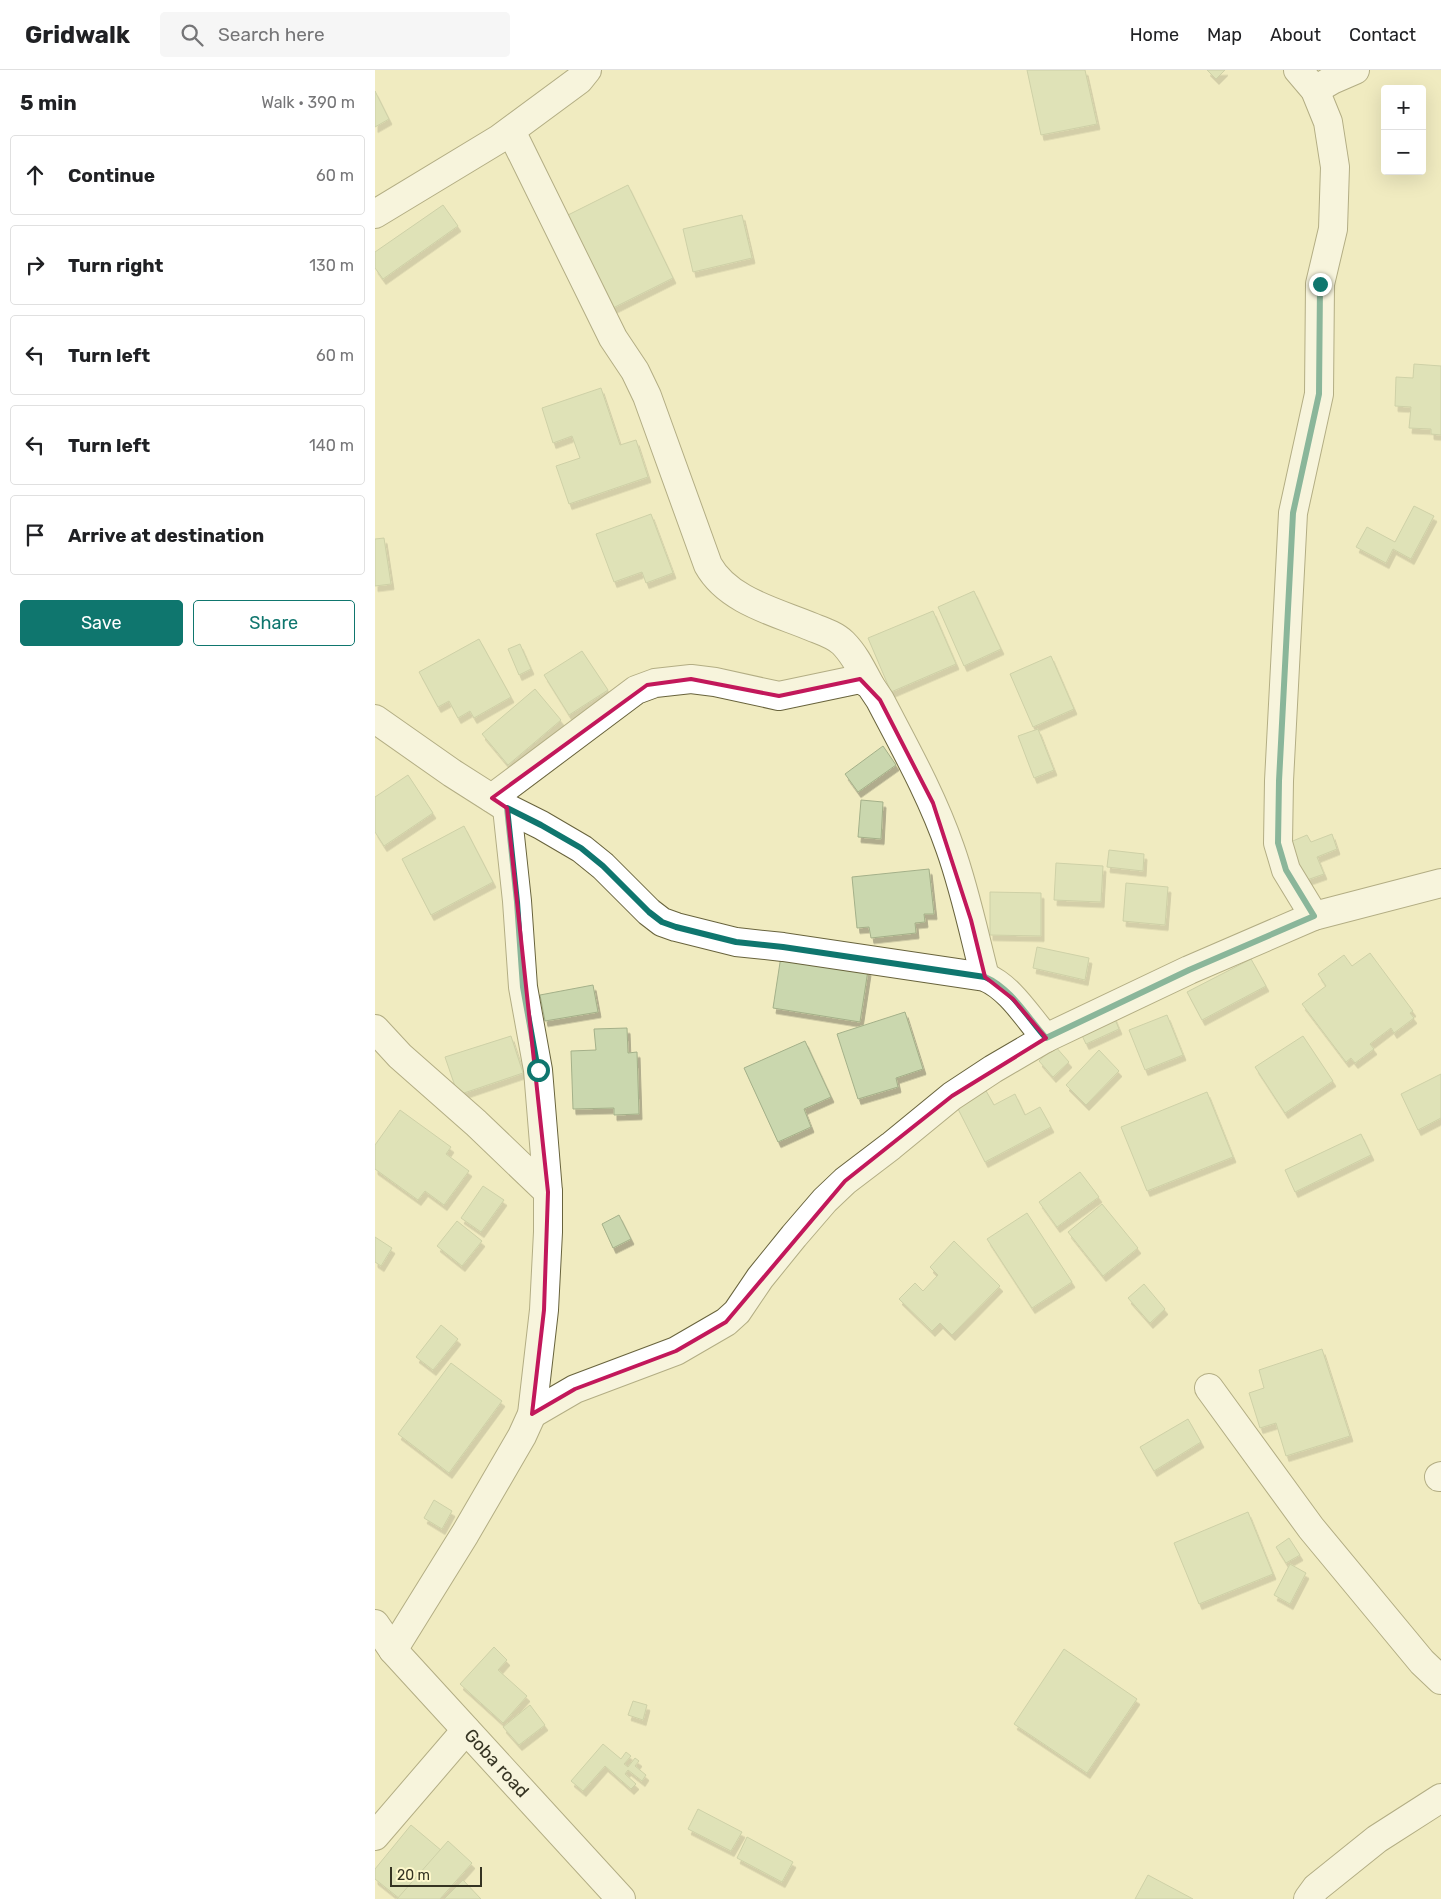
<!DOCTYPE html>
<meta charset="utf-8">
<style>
:root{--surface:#fff;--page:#f6f6f6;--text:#202124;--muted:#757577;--line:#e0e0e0;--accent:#0f766e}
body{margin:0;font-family:Rubik,sans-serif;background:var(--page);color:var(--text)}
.controls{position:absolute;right:15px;top:15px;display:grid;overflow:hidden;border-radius:5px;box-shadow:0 5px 20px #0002}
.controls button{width:45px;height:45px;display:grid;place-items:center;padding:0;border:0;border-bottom:1px solid var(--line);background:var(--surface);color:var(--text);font:25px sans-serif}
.scale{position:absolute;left:15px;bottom:12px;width:92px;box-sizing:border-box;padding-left:5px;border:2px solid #353322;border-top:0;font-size:14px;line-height:18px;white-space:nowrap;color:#353322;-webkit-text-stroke:4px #fef8cc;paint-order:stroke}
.stop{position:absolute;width:15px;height:15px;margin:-11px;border:4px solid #0f766e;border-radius:50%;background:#fff}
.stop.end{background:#0f766e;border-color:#fff;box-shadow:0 1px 5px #0008}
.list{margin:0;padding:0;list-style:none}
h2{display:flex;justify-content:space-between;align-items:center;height:65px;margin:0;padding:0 20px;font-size:21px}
h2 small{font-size:16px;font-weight:400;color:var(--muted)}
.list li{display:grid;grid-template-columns:32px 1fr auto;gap:15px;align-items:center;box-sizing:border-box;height:80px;margin:0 10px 10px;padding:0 10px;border:1px solid var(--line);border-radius:5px}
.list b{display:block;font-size:19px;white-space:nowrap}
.list em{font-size:16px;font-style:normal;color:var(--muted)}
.actions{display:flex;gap:10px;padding:15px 20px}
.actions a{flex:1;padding:11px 0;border:1px solid var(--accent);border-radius:5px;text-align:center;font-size:18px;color:var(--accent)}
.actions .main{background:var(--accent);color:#fff}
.icon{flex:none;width:28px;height:28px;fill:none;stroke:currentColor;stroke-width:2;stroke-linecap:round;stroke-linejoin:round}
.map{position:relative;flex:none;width:1066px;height:1829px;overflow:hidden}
header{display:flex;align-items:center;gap:30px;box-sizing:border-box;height:70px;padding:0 25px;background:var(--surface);border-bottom:1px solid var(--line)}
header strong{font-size:24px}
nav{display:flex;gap:28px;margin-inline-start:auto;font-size:18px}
.search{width:350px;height:45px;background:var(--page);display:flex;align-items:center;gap:12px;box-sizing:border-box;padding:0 18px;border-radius:5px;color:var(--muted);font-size:19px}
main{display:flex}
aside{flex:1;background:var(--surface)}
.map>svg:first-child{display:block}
.building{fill:#cad7ae;stroke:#a4b089;filter:url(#shadow)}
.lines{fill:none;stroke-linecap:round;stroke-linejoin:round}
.street-casing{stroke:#68633c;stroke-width:30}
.secondary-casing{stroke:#68633c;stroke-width:30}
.street{stroke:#fff;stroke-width:28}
.secondary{stroke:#fff;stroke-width:28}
.route{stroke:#0f766e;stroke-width:6}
.marked{fill:none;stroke:#c2185b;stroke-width:4;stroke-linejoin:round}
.labels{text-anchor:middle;stroke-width:4;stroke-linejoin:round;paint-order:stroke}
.street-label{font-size:18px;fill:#353322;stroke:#fef8cc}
</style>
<header>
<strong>Gridwalk</strong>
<div class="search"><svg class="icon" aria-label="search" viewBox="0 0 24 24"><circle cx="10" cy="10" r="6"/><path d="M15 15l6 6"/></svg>Search here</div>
<nav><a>Home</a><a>Map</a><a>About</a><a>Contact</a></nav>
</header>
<main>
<aside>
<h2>5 min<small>Walk · 390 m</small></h2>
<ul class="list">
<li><svg class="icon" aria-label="ahead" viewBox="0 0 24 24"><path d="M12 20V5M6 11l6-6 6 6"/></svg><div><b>Continue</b></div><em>60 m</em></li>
<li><svg class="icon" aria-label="right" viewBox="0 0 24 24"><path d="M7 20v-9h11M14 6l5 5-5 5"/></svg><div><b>Turn right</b></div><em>130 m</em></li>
<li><svg class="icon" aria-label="left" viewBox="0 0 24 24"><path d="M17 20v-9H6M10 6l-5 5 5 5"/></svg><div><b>Turn left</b></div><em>60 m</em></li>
<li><svg class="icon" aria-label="left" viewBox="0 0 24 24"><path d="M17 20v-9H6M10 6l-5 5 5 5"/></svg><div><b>Turn left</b></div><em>140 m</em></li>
<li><svg class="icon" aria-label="arrive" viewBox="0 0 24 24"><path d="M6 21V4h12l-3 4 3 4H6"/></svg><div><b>Arrive at destination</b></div></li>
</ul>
<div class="actions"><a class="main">Save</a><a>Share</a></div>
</aside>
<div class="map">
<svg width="1066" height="1829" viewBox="0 0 1066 1829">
<defs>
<filter id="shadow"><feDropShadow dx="3" dy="5.5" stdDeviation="0" flood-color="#0004"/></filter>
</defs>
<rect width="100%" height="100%" fill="#f0ebc0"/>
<!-- building -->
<g class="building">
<polygon points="652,0 710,0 722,54 666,65"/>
<polygon points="832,0 850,0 841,9"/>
<polygon points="0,21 14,49 0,57"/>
<polygon points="253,115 298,208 234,240 189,147"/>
<polygon points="68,135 83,156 8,209 0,198 0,182"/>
<polygon points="367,145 377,188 318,202 308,159"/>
<polygon points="1039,294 1066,296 1066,365 1056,364 1056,359 1034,358 1036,337 1020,336 1021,307 1038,308"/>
<polygon points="226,318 245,375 261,370 273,407 194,434 181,396 205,388 197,366 178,373 167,338"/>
<polygon points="1039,436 1059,446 1036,489 1018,479 1011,493 981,477 992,457 1020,472"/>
<polygon points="276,444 298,503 271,513 267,502 239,512 221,464"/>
<polygon points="9,468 16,514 0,516 0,469"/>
<polygon points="599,521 626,579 589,596 563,537"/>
<polygon points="558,541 581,594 516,622 493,568"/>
<polygon points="104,569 136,627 99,648 95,641 83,648 74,631 63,637 44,602"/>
<polygon points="145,574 156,599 144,605 133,579"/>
<polygon points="207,581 233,620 194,645 169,605"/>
<polygon points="676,586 699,639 658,657 635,604"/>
<polygon points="160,619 186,650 133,695 107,664"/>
<polygon points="663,659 679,700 659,708 643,666"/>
<polygon points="508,676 521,695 483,722 470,704"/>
<polygon points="33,705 58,743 9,776 0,762 0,727"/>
<polygon points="486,730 508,732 506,769 483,767"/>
<polygon points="89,756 118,812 56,845 27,789"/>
<polygon points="957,764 962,779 942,787 949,804 929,811 913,773 932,765 936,772"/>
<polygon points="734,780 769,784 768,801 732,797"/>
<polygon points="681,793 728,796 726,832 679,830"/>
<polygon points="554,799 559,844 549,844 550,852 540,853 541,863 496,868 494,857 482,858 477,807"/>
<polygon points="751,813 793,817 790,855 748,851"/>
<polygon points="615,822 666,823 666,866 615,865"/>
<polygon points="662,877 714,888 710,910 658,898"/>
<polygon points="995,883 1038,941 1035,943 1039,948 1019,963 1016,958 995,974 999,979 980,993 976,988 971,992 927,934 951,916 943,904 969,885 977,896"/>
<polygon points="406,886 493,900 485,952 398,938"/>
<polygon points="876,889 891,916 827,950 812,922"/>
<polygon points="218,915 223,942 170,951 165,925"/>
<polygon points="530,942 548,999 521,1008 523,1017 483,1029 462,964"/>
<polygon points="737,942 744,959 711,974 703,957"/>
<polygon points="792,945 808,985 770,1000 754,960"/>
<polygon points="252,958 253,983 262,982 264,1044 239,1045 239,1038 198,1039 196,981 221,980 219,959"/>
<polygon points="136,966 148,1003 83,1025 70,987"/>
<polygon points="928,966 958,1011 910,1043 880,997"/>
<polygon points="430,971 456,1027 429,1039 436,1057 403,1072 369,998"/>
<polygon points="680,976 694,992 678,1007 664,991"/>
<polygon points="724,980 744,1001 711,1035 691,1015"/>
<polygon points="1066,1004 1066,1048 1043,1060 1026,1024"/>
<polygon points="610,1019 619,1035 640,1024 650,1045 665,1037 676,1057 610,1092 581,1035"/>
<polygon points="832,1022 858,1087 772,1121 746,1057"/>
<polygon points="25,1040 76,1077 71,1084 94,1101 69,1135 50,1121 43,1130 0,1099 0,1075"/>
<polygon points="986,1064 996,1085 920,1122 910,1100"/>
<polygon points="705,1102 724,1127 682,1157 664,1132"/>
<polygon points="108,1116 129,1130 106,1162 86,1148"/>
<polygon points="727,1134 763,1178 728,1206 693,1162"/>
<polygon points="652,1143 697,1212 657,1238 612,1169"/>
<polygon points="244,1145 256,1169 238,1178 227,1154"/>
<polygon points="82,1151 107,1171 87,1196 62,1176"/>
<polygon points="0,1167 17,1178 6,1196 0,1192"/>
<polygon points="579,1171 625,1216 577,1265 565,1253 557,1261 524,1229 540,1213 548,1221 563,1205 555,1197"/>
<polygon points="769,1214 790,1239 775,1253 753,1228"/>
<polygon points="66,1255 83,1269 58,1300 41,1287"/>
<polygon points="947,1279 975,1366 911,1386 901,1353 885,1358 874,1323 889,1318 884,1300"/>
<polygon points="76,1293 127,1331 74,1403 23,1364"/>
<polygon points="813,1349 826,1372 779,1401 765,1377"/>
<polygon points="59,1430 77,1441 67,1459 49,1448"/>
<polygon points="873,1442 898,1504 824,1534 799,1473"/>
<polygon points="914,1468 925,1485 911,1493 901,1477"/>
<polygon points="915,1494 931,1503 915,1534 899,1525"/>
<polygon points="119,1577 132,1590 123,1600 152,1626 128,1653 85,1614"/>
<polygon points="689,1579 762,1629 712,1703 639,1654"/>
<polygon points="258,1631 272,1635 268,1650 253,1645"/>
<polygon points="155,1635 170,1655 144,1675 128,1657"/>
<polygon points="228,1674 246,1689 251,1682 256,1686 249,1694 253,1697 260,1688 264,1691 260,1696 271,1705 267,1711 253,1700 250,1704 261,1714 256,1719 230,1696 208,1721 196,1711"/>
<polygon points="323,1739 367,1762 356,1781 313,1759"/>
<polygon points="36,1755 67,1781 28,1829 25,1829 0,1809 0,1799"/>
<polygon points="372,1767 418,1792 407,1812 362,1788"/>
<polygon points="73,1771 97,1793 65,1829 22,1829"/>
<polygon points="773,1805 818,1829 760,1829"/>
<polygon points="88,1810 106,1829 69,1829"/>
</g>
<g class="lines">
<defs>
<g id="street">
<polyline points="923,0 940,20 953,52 960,97 958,159 945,214 944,324 918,443 904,711 903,773 911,800 939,846"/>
<polyline points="940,20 957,10 980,0"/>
<path d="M136,61L238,268L260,301L272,326L333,495C353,531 401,542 437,557C447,561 460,565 468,573C480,585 487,600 495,615"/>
<polyline points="0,144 124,69 204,10 212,0"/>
<path d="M0,649L77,703L132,738L166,755L207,779L228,796L274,842L287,852L301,857L361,872L408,877L610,907C636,918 653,948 671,968"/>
<path d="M117,728L261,620L280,613L316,609L340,612L404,626L485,609L495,615L505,630C530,678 557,726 575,778C590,820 599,864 610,907"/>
<polyline points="0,959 25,986 101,1053 173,1122"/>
<polyline points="834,1318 936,1458 1047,1592 1066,1610"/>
<polyline points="157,1344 200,1319 301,1281 351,1252 362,1242 385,1208 419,1166 450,1130 470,1111 516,1076 577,1026 618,999 671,968 814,900 939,846 1066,813"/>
<polyline points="1064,1407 1066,1406"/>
<polyline points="18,1580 90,1464 147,1366 157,1344 169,1240 173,1162 173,1122 163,1000 148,917 142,831 132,738"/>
<polyline points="0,1766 91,1660"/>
<polyline points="933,1829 941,1818 1002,1769 1066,1728"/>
</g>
<g id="secondary">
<path id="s1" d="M0,1554L18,1580L246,1829"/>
</g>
</defs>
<!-- street casing -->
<use href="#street" class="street-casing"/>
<!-- secondary casing -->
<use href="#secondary" class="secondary-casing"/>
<!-- street -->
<use href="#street" class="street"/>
<!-- secondary -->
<use href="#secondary" class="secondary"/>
</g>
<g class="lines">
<!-- route -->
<path class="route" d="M163,1000L148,917L142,832L132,738L166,755L206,778L228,796L274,842L287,852L301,857L361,872L408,877L610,907C636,918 653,948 671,968L814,900L939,846L911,800L903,773L904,711L918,443L944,324L945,214"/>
</g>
<!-- marked area -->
<path d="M0 0H1066V1829H0ZM316,609L404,626L485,609L505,630L558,733L596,850L610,907L638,929L671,968L577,1026L470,1111L351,1252L301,1281L200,1319L157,1344L169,1240L173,1122L132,738L117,728L272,615Z" fill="#f0ebc0" fill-opacity=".55" fill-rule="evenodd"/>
<path class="marked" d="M316,609L404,626L485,609L505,630L558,733L596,850L610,907L638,929L671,968L577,1026L470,1111L351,1252L301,1281L200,1319L157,1344L169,1240L173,1122L132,738L117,728L272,615Z"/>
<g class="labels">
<!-- street labels -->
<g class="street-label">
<text dy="6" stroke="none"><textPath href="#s1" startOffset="185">Goba road</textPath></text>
</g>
</g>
</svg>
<div class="controls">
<button>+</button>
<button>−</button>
</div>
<div class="scale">20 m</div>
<div class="stop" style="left:163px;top:1000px"></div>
<div class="stop end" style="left:945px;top:214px"></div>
</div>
</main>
